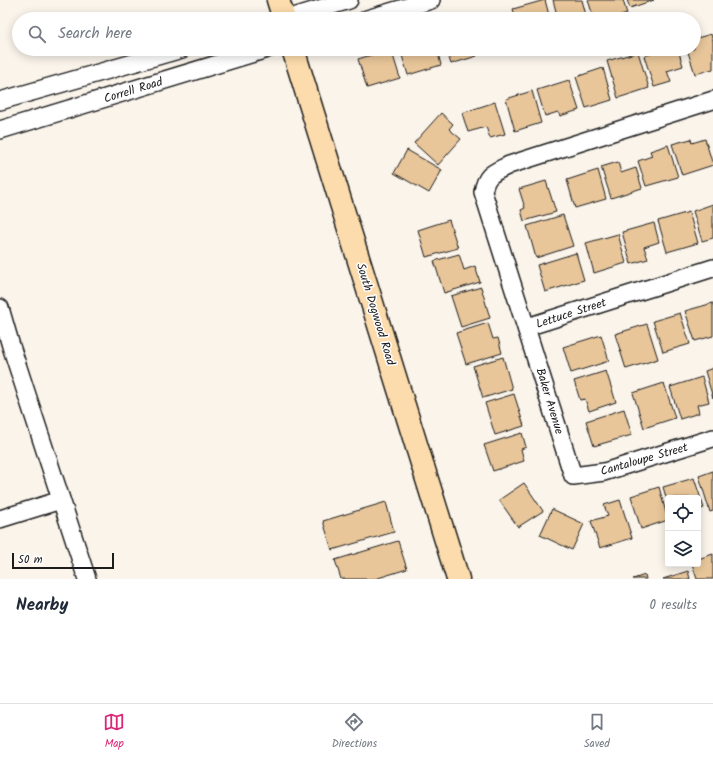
<!DOCTYPE html>
<style>
:root{--surface:#fff;--page:#f6f6f7;--text:#1f2937;--muted:#747a83;--line:#e0e1e3;--accent:#db2777}
body{margin:0;font-family:Kalam,sans-serif;background:var(--page);color:var(--text)}
.controls{position:absolute;right:12px;bottom:12px;display:grid;overflow:hidden;border-radius:4px;box-shadow:0 2px 10px #0003}
.controls button{width:36px;height:36px;display:grid;place-items:center;padding:0;border:0;border-bottom:1px solid var(--line);background:var(--surface);color:var(--text);font:20px sans-serif}
.scale{position:absolute;left:12px;bottom:10px;width:102px;box-sizing:border-box;padding-left:4px;border:2px solid #1c1c1c;border-top:0;font-size:11px;line-height:14px;white-space:nowrap;color:#1c1c1c;-webkit-text-stroke:3px #fff;paint-order:stroke}
.list{margin:0;padding:0;list-style:none}
h2{display:flex;justify-content:space-between;align-items:center;height:52px;margin:0;padding:0 16px;font-size:17px}
h2 small{font-size:13px;font-weight:400;color:var(--muted)}
.icon{flex:none;width:22px;height:22px;fill:none;stroke:currentColor;stroke-width:2;stroke-linecap:round;stroke-linejoin:round}
.map{position:relative;flex:none;width:713px;height:579px;overflow:hidden}
.search{position:absolute;background:var(--surface);box-shadow:0 2px 10px #0003;left:12px;right:12px;top:12px;height:44px;display:flex;align-items:center;gap:10px;box-sizing:border-box;padding:0 14px;border-radius:22px;color:var(--muted);font-size:15px}
.sheet{height:124px;background:var(--surface)}
nav{display:flex;justify-content:space-around;align-items:center;box-sizing:border-box;height:56px;border-top:1px solid var(--line);background:var(--surface);font-size:11px;color:var(--muted)}
nav a{display:grid;justify-items:center;gap:2px}
nav .on{color:var(--accent)}
.map>svg:first-child{display:block}
.building{fill:#e8c69a;stroke:#1c1c1c}
.lines{fill:none;stroke-linecap:round;stroke-linejoin:round}
.minor-casing{stroke:#1c1c1c;stroke-width:20}
.major-casing{stroke:#1c1c1c;stroke-width:25}
.minor{stroke:#fff;stroke-width:17}
.major{stroke:#fcdcac;stroke-width:22}
.labels{text-anchor:middle;stroke-width:3;stroke-linejoin:round;paint-order:stroke}
.street-label{font-size:12px;fill:#1c1c1c;stroke:#fff}
</style>
<div class="map">
<svg width="713" height="579" viewBox="0 0 713 579">
<rect width="100%" height="100%" fill="#faf4eb"/>
<filter id="ink" filterUnits="userSpaceOnUse"><feTurbulence type="fractalNoise" baseFrequency=".025" numOctaves="2"/><feDisplacementMap in="SourceGraphic" scale="8" xChannelSelector="R" yChannelSelector="G"/><feConvolveMatrix kernelMatrix="1 2 1 2 8 2 1 2 1" color-interpolation-filters="sRGB"/></filter>
<g filter="url(#ink)">
<!-- building -->
<g class="building">
<polygon points="545,0 550,19 516,19 513,9"/>
<polygon points="553,0 582,0 587,19 558,19"/>
<polygon points="588,0 623,0 627,14 611,19 594,19"/>
<polygon points="627,0 654,0 630,8"/>
<polygon points="493,16 494,19 482,19"/>
<polygon points="711,34 713,41 713,69 695,74 687,49 694,49 694,39"/>
<polygon points="391,49 400,78 367,88 358,59"/>
<polygon points="400,49 437,49 441,65 408,75"/>
<polygon points="446,49 475,49 477,56 451,64"/>
<polygon points="666,49 678,49 683,66 667,71 671,82 654,87 644,56"/>
<polygon points="638,52 649,88 618,98 607,61"/>
<polygon points="603,68 612,100 586,108 576,77"/>
<polygon points="569,80 579,110 560,116 558,112 545,116 537,90"/>
<polygon points="532,91 541,123 515,131 506,99"/>
<polygon points="495,102 505,134 490,138 486,127 468,132 462,113"/>
<polygon points="441,113 453,124 449,129 461,139 438,165 414,143"/>
<polygon points="691,139 692,143 705,139 713,165 682,175 672,144"/>
<polygon points="668,145 678,177 646,186 638,161 652,156 650,151"/>
<polygon points="407,150 442,170 429,193 394,173"/>
<polygon points="618,162 621,173 636,168 642,188 611,198 601,167"/>
<polygon points="598,170 606,199 575,208 567,180"/>
<polygon points="546,181 556,212 524,221 521,210 525,208 519,189"/>
<polygon points="713,204 713,238 702,241 693,211"/>
<polygon points="689,212 698,243 667,252 658,221"/>
<polygon points="563,215 573,246 536,258 527,226"/>
<polygon points="449,220 458,248 426,257 418,230"/>
<polygon points="654,223 659,242 644,247 648,259 631,264 622,232"/>
<polygon points="618,234 626,263 594,273 586,243"/>
<polygon points="576,253 584,280 545,292 537,265"/>
<polygon points="459,254 464,270 475,266 480,282 444,293 434,261"/>
<polygon points="481,287 490,318 461,327 451,296"/>
<polygon points="713,303 713,336 695,341 685,311"/>
<polygon points="680,313 690,344 663,352 653,321"/>
<polygon points="488,323 493,339 498,338 502,353 466,364 456,333"/>
<polygon points="647,324 658,359 626,369 615,334"/>
<polygon points="601,335 609,361 571,373 563,347"/>
<polygon points="503,357 512,389 483,398 473,366"/>
<polygon points="713,368 713,398 705,371"/>
<polygon points="606,371 616,402 589,411 585,399 580,400 574,381"/>
<polygon points="702,377 709,402 697,405 699,413 680,419 670,387"/>
<polygon points="664,383 675,418 644,428 633,393"/>
<polygon points="514,394 524,426 495,435 485,403"/>
<polygon points="624,409 632,435 594,446 586,421"/>
<polygon points="522,433 526,447 521,449 524,461 493,471 484,445"/>
<polygon points="713,471 713,511 710,512 699,476"/>
<polygon points="694,478 704,508 698,510 698,498 668,498 668,504 663,487"/>
<polygon points="524,483 543,511 518,527 499,500"/>
<polygon points="659,487 668,520 641,529 631,496"/>
<polygon points="620,500 632,538 600,548 591,521 608,516 604,505"/>
<polygon points="386,502 394,532 332,550 323,521"/>
<polygon points="552,509 584,524 572,550 540,535"/>
<polygon points="398,541 407,569 375,579 341,579 335,560"/>
<polygon points="713,554 713,579 697,579 692,564 698,564 698,559"/>
<polygon points="688,571 690,579 663,579"/>
<polygon points="645,575 646,579 633,579"/>
</g>
<g class="lines">
<defs>
<g id="minor">
<polyline points="287,19 349,0"/>
<polyline points="367,19 431,0"/>
<path d="M713,100L509,165C493,173 486,174 483,192L573,476L604,472L713,438"/>
<polyline points="0,101 182,49"/>
<polyline points="0,130 267,49"/>
<polyline points="0,308 11,346 87,579"/>
<polyline points="527,327 713,268"/>
<polyline points="0,519 61,500"/>
</g>
<g id="major">
<polyline points="278,0 284,19"/>
<polyline points="293,49 458,579"/>
</g>
</defs>
<!-- minor casing -->
<use href="#minor" class="minor-casing"/>
<!-- major casing -->
<use href="#major" class="major-casing"/>
<!-- minor -->
<use href="#minor" class="minor"/>
<!-- major -->
<use href="#major" class="major"/>
</g>
</g>
<g class="labels">
<!-- street labels -->
<g class="street-label">
<text transform="translate(133 90) rotate(-17)" y="4">Correll Road</text>
<text transform="translate(571 313) rotate(-18)" y="4">Lettuce Street</text>
<text transform="translate(376 314) rotate(73)" y="4">South Dogwood Road</text>
<text transform="translate(550 401) rotate(73)" y="4">Baker Avenue</text>
<text transform="translate(644 459) rotate(-16)" y="4">Cantaloupe Street</text>
</g>
</g>
</svg>
<div class="controls">
<button><svg class="icon" aria-label="locate" viewBox="0 0 24 24"><circle cx="12" cy="12" r="6"/><path d="M12 2v4M12 18v4M2 12h4M18 12h4"/></svg></button>
<button><svg class="icon" aria-label="layers" viewBox="0 0 24 24"><path d="M12 4l9 5-9 5-9-5zM3 14l9 5 9-5"/></svg></button>
</div>
<div class="scale">50 m</div>
<div class="search"><svg class="icon" aria-label="search" viewBox="0 0 24 24"><circle cx="10" cy="10" r="6"/><path d="M15 15l6 6"/></svg>Search here</div>
</div>
<section class="sheet">
<h2>Nearby<small>0 results</small></h2>
<ul class="list">
</ul>
</section>
<nav>
<a class="on"><svg class="icon" aria-label="map" viewBox="0 0 24 24"><path d="M3 6l6-2 6 2 6-2v14l-6 2-6-2-6 2zM9 4v14M15 6v14"/></svg>Map</a>
<a><svg class="icon" aria-label="directions" viewBox="0 0 24 24"><path d="M12 3l9 9-9 9-9-9zM9 14v-3h6M13 9l2 2-2 2"/></svg>Directions</a>
<a><svg class="icon" aria-label="saved" viewBox="0 0 24 24"><path d="M7 4h10v16l-5-4-5 4z"/></svg>Saved</a>
</nav>
